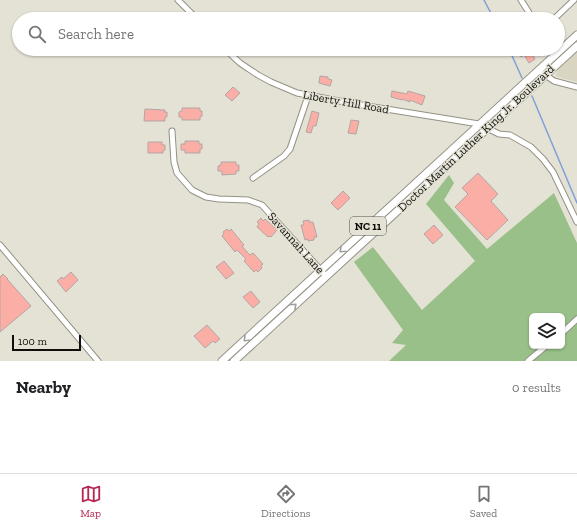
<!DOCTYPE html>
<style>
:root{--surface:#fff;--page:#f6f6f6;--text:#202124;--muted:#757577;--line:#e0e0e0;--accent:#b72752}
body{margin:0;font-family:"Zilla Slab",serif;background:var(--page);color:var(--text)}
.controls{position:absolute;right:12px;bottom:12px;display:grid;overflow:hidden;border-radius:6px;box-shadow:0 1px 3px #0004}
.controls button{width:36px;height:36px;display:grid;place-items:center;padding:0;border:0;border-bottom:1px solid var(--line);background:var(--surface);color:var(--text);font:20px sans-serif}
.scale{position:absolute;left:12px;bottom:10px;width:69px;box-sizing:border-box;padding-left:4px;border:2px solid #0f0e0a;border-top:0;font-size:11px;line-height:14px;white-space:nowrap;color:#0f0e0a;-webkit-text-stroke:3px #e4e2d5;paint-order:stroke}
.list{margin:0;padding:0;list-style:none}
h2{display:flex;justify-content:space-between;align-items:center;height:52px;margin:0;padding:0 16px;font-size:17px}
h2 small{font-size:13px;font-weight:400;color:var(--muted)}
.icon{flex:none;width:22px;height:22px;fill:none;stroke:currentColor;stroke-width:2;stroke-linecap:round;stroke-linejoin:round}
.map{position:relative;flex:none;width:577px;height:361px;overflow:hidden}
.search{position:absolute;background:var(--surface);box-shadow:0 1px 3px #0004;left:12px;right:12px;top:12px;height:44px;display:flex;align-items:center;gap:10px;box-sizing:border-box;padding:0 14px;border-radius:22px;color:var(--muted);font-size:15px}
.sheet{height:112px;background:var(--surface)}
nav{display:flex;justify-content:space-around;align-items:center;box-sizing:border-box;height:56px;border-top:1px solid var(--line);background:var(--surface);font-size:11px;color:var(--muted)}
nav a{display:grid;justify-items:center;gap:2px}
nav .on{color:var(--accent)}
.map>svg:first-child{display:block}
.built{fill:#dad5c1}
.green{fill:#99c088;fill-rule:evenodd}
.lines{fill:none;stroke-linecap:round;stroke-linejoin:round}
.stream{stroke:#81a0d8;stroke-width:1.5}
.building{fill:#faaea6;stroke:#b4a5a4}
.minor-casing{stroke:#949186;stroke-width:7}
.highway-casing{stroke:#949186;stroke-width:9}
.minor{stroke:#fff;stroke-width:5}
.highway{stroke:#fff;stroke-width:7}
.oneway{stroke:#9f9f9d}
.labels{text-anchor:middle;stroke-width:3;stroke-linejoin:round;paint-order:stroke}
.shield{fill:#e4e2d5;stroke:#4f4e47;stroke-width:1}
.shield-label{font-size:11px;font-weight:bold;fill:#0f0e0a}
.street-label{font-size:12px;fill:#0f0e0a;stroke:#e4e2d5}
</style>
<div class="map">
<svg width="577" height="361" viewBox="0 0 577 361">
<rect width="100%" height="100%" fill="#e4e2d5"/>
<!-- built -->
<polygon class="built" points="577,50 577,82 556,76 558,69"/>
<!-- green -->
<path class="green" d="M449,175L454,183L444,200L487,249L554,193L577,243V361H389L406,345L392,343L403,330L354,262L373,247L422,310L475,261L426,204ZM532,316H562V346H532Z"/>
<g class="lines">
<!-- stream -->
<g class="stream">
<polyline points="484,0 494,19"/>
<polyline points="509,49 522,78"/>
<polyline points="532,96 577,203"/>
</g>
</g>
<!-- building -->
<g class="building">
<polygon points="517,49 529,49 535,59 529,63 524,55 521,57"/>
<polygon points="320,76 328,77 328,79 332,80 330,86 319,83"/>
<polygon points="233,87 240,93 232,101 225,95"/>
<polygon points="392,91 407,94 408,91 425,96 422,105 410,100 410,102 402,99 402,100 391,97"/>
<polygon points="182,108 200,108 200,111 202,111 202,116 200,117 200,120 182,120 182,117 179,117 179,112 182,111"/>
<polygon points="145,109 165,110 164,112 167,112 167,117 165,117 165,121 144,121"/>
<polygon points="312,111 319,113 316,126 313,126 311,133 306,132"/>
<polygon points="351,120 359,121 356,134 348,133"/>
<polygon points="185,141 199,141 199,144 202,144 202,149 200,149 200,153 185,153 185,150 181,150 181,144 185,144"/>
<polygon points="148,142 162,142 162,145 165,145 165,150 163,151 163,153 148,153"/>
<polygon points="221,162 236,162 236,165 239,165 239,171 236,171 236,174 222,175 222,171 218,171 218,166 221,165"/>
<polygon points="478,173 498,194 491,201 508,220 487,240 455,207 468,194 462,188"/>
<polygon points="343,191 350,198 338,210 331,203"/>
<polygon points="261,218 263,221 265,219 277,230 271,237 270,236 268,237 257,227 259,224 257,222"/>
<polygon points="309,220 309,222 313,222 317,237 314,237 314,240 308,241 308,239 305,240 301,225 304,225 303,221"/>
<polygon points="434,225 443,235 433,244 424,234"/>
<polygon points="227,229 229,231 231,229 244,245 242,246 247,252 250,255 253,253 263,264 261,266 262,268 258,272 256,270 254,272 244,261 246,259 237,250 235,252 222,236 224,234 223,232"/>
<polygon points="224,261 234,273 226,279 216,267"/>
<polygon points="71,272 78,280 66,292 57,281 62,277 63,279"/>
<polygon points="3,274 8,279 7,279 31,306 0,332 0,277"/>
<polygon points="251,291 260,302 253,308 243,297"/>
<polygon points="207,325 220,339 215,343 213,341 205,348 194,336"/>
</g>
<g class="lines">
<defs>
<g id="minor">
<polyline points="178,0 197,19"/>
<polyline points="521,0 533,19"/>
<polyline points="554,19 574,0"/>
<polyline points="225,49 240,63 258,75 271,82 297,93 355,104 479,124 499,134 510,135 531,147 543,159 553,172 577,222"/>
<polyline points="538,70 554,81 577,87"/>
<polyline points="172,131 174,162 177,173 192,190 206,197 219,199 248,200 262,205 326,276"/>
<polyline points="253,178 284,156 290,149 308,96"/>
<polyline points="0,245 98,361"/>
<polyline points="562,333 577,319"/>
<polyline points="528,361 546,346"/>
</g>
<g id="highway">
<polyline points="222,361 577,35"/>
<polyline points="234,361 577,46"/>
</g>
</defs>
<!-- minor casing -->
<use href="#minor" class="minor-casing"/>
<!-- highway casing -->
<use href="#highway" class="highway-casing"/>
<!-- minor -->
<use href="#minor" class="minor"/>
<!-- highway -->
<use href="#highway" class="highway"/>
</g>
<!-- one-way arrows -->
<defs><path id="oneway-chevron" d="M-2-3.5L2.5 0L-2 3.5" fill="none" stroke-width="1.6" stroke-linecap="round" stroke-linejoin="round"/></defs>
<g class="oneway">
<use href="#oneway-chevron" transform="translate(342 250) rotate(137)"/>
<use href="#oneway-chevron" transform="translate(294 306) rotate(-43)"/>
<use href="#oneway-chevron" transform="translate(246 339) rotate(137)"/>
</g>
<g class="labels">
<!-- shield labels -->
<rect class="shield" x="350" y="217" width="36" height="18" rx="3"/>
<g class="shield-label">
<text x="368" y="230">NC 11</text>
</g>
<!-- street labels -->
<g class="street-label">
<text transform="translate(346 102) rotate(10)" y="4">Liberty Hill Road</text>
<text transform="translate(476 138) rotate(-43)" y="4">Doctor Martin Luther King Jr. Boulevard</text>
<text transform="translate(296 243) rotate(48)" y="4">Savannah Lane</text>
</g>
</g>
</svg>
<div class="controls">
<button><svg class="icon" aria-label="layers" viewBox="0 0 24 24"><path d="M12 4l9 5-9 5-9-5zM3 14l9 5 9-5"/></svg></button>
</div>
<div class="scale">100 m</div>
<div class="search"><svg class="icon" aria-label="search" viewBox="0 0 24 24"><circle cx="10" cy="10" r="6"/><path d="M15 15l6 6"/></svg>Search here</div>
</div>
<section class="sheet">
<h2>Nearby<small>0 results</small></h2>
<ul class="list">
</ul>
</section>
<nav>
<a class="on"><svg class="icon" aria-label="map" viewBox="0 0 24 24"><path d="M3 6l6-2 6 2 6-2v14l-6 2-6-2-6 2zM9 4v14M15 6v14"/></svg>Map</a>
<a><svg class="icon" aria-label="directions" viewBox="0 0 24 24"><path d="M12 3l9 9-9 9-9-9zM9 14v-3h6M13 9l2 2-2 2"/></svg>Directions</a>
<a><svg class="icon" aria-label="saved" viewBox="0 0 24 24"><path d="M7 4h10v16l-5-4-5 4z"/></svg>Saved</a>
</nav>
